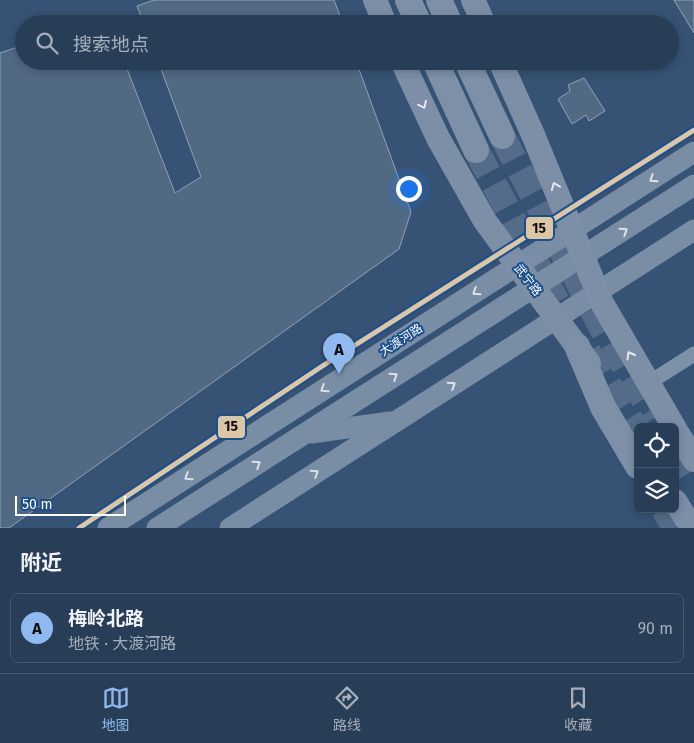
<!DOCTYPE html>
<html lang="zh">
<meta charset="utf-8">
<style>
:root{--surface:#283e57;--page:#30455d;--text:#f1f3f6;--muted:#a5aeba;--line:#44576d;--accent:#90b9f0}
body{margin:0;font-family:"Fira Sans","Noto Sans SC",sans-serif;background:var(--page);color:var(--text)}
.controls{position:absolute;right:15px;bottom:15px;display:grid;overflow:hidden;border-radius:8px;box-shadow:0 2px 8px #0003}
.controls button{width:45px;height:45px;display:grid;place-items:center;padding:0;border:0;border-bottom:1px solid var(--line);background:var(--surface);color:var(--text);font:25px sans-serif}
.scale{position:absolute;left:15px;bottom:12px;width:111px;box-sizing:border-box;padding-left:5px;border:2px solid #fff;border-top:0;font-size:14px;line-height:18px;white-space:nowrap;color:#fff;-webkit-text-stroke:4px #1b4f8f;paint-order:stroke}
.you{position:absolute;left:408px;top:188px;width:18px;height:18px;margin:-12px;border:4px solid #fff;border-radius:50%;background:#1a73e8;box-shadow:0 0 0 8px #1a73e833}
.badge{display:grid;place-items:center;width:32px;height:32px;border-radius:50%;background:var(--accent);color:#111;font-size:16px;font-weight:700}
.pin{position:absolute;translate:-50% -41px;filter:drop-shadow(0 1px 2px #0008)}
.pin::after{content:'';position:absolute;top:26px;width:18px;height:15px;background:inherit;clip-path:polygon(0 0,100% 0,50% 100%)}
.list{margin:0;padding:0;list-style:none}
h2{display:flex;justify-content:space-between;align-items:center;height:65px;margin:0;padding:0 20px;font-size:21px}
h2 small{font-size:16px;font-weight:400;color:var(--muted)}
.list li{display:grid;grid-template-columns:32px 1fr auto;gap:15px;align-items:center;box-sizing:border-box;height:70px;margin:0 10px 10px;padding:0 10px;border:1px solid var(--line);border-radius:8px}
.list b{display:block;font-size:19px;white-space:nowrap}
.list p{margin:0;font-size:16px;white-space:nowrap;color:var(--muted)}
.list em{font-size:16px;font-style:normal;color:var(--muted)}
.icon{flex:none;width:28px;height:28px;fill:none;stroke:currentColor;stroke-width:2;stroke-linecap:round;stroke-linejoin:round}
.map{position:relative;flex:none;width:694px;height:528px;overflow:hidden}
.search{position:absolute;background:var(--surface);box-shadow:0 2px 8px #0003;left:15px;right:15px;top:15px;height:55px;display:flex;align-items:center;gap:12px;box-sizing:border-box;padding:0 18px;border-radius:28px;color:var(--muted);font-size:19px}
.sheet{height:145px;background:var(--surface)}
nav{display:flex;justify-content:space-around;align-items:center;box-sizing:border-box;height:70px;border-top:1px solid var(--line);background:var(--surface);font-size:14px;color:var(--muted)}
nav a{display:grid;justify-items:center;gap:2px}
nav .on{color:var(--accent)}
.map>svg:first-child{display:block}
.building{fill:#526984;stroke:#92a2b6}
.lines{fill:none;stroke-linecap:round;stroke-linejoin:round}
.trunk-tunnel{stroke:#546c89;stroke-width:26;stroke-dasharray:26 13;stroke-linecap:butt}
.minor{stroke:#7d92a8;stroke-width:15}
.secondary{stroke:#798da4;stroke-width:21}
.primary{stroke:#7d8ea7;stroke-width:24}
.trunk{stroke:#7e90a7;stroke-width:26}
.metro-1-casing{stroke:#1b4f8f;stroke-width:9}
.metro-1{stroke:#dcc6a3;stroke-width:5}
.oneway{stroke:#e5e8ed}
.oneway2{stroke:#dee2e8}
.labels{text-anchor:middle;stroke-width:4;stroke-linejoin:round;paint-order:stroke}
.street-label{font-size:12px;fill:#fff;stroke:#1b4f8f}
.line-badge{stroke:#1b4f8f;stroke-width:2}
.pale-badge-label{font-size:14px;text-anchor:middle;font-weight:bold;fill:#111}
</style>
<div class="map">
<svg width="694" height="528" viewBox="0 0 694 528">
<rect width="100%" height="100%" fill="#365274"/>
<!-- building -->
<g class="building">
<polygon points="154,0 334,0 343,24 144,24 137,6"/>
<polygon points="674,0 694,0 694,33"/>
<polygon points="24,45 24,61 124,61 175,193 201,177 158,61 356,61 411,212 399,249 9,528 0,528 0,53"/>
<polygon points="584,78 605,111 589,121 586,115 572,124 558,99 570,91 568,85"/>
</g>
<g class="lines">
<!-- trunk-tunnel -->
<g class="trunk-tunnel">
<polyline points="502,136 603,330 655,418"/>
<polyline points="476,150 557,302"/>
<polyline points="588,352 638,432"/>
<polyline points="675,451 694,483"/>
<polyline points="664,509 675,528"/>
</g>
<!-- minor -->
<polyline class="minor" points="647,384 694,354"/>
<!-- secondary -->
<g class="secondary">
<polyline points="311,433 390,422"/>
<polyline points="108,528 694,152"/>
<polyline points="157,528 694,185"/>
<polyline points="230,528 694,230"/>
</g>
<!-- primary -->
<g class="primary">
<polyline points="375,0 385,24"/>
<polyline points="473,0 484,24"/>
<polyline points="402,61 438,138 485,221 589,363"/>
<polyline points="500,61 534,137 602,303 674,427"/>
<polyline points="675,429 694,460"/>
<polyline points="675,501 692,528"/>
</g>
<!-- trunk -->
<g class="trunk">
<polyline points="408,0 419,24"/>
<polyline points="439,0 450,24"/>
<polyline points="435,61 476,150"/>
<polyline points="467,61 502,136"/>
<polyline points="577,346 603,407 638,466"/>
</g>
<defs>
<polyline id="metro-1" points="79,528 327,363 694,130"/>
</defs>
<!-- metro-1 casing -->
<use href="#metro-1" class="metro-1-casing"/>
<!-- metro-1 -->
<use href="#metro-1" class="metro-1"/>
</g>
<!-- one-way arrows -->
<defs><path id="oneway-chevron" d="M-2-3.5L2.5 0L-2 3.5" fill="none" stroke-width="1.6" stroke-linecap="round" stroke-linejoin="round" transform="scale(1.25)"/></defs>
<g class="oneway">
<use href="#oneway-chevron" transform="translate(423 105) rotate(65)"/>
<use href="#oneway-chevron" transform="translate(555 186) rotate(-112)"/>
<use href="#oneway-chevron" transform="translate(630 355) rotate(-120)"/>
</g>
<g class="oneway2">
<use href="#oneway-chevron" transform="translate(653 179) rotate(147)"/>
<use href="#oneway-chevron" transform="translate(624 231) rotate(-33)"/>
<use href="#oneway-chevron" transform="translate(476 292) rotate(147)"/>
<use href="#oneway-chevron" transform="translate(394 376) rotate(-33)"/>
<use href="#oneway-chevron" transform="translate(452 385) rotate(-33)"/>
<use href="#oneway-chevron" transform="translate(324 389) rotate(147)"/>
<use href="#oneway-chevron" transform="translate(257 464) rotate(-33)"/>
<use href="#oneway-chevron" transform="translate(315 473) rotate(-33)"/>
<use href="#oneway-chevron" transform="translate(188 477) rotate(147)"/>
</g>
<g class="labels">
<!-- street labels -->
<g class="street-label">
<text transform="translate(528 280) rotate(52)" y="4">武宁路</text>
<text transform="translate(401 340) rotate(-33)" y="4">大渡河路</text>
</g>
</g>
<g class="line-badge">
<rect x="525" y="216" width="29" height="24" rx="5" fill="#dcc6a3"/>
<rect x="217" y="415" width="29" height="24" rx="5" fill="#dcc6a3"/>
</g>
<g class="pale-badge-label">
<text x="539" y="233">15</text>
<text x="231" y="431">15</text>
</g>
</svg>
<div class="controls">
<button><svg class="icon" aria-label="locate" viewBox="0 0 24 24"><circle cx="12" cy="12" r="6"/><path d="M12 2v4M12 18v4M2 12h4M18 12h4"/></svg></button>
<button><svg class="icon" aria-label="layers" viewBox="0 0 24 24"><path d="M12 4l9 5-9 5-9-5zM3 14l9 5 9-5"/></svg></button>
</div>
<div class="scale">50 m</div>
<div class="you"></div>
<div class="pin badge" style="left:339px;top:374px">A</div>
<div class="search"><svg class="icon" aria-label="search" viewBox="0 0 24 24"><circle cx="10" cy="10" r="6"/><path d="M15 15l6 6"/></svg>搜索地点</div>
</div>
<section class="sheet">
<h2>附近<small></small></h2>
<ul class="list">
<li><span class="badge">A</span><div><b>梅岭北路</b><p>地铁 · 大渡河路</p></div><em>90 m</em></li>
</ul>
</section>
<nav>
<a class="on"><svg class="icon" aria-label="map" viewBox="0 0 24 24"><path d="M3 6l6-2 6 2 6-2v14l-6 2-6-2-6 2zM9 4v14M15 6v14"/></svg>地图</a>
<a><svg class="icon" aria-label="directions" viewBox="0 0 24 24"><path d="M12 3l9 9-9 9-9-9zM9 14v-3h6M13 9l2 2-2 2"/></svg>路线</a>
<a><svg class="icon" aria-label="saved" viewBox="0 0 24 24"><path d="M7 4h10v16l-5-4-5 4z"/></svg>收藏</a>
</nav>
